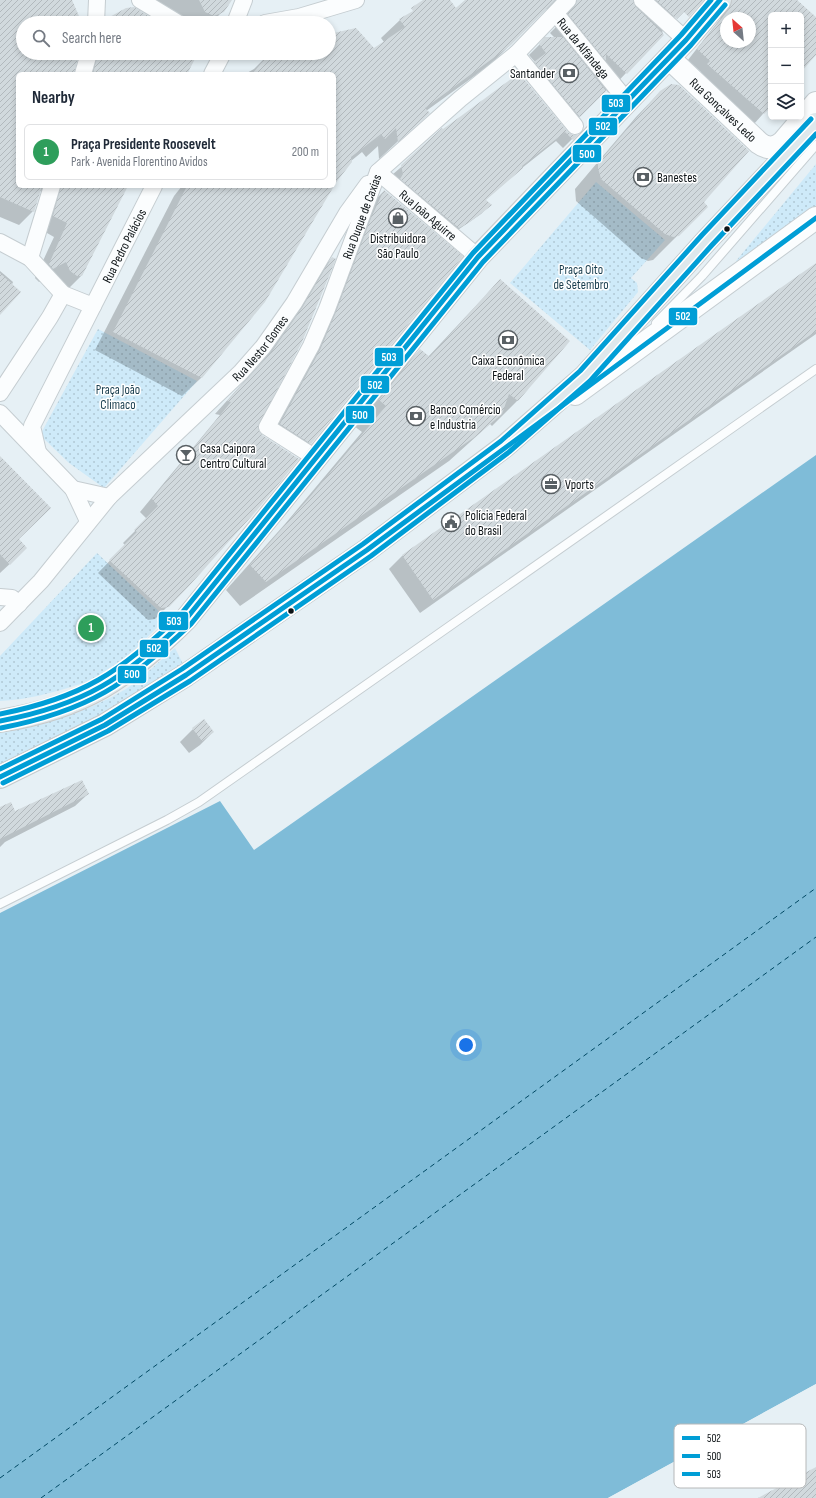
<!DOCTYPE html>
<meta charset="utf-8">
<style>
:root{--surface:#fff;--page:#f6f6f7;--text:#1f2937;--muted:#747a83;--line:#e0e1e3;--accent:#2563eb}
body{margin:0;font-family:"Sofia Sans Condensed",sans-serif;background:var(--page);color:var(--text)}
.controls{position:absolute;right:12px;top:12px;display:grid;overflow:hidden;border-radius:6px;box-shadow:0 2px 6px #0003}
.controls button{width:36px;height:36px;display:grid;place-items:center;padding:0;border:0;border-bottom:1px solid var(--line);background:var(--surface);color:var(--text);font:20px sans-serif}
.compass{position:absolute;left:720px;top:12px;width:36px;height:36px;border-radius:50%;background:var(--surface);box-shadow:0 2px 6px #0003;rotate:333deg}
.you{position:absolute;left:466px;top:1045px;width:14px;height:14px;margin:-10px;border:3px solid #fff;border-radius:50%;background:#1a73e8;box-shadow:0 0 0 6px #1a73e833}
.badge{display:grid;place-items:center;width:26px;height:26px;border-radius:50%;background:var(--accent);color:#fff;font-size:13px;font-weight:700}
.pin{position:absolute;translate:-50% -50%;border:2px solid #fff;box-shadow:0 1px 4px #0006}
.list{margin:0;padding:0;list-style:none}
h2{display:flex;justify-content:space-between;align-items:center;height:52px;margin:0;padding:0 16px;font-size:17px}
h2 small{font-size:13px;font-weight:400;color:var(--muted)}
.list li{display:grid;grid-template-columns:26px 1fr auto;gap:12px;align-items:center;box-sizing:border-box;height:56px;margin:0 8px 8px;padding:0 8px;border:1px solid var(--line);border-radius:6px}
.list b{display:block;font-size:15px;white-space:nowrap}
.list p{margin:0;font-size:13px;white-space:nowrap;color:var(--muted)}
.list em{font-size:13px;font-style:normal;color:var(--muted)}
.icon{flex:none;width:22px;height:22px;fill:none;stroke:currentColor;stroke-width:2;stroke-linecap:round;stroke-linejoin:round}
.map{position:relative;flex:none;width:816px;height:1498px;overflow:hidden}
.search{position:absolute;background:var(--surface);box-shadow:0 2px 6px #0003;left:16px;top:16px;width:320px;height:44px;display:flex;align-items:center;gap:10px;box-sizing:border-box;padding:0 14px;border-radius:22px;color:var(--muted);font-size:15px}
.panel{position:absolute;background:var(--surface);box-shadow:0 2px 6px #0003;left:16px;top:72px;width:320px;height:116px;border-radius:6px}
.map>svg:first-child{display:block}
.park{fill:url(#park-dots)}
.water{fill:#7fbcd8}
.pier{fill:#e6f0f5}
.shadow{fill:#0003;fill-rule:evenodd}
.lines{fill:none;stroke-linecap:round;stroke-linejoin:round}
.ferry{stroke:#004863;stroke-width:1;stroke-dasharray:5 4;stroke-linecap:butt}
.building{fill:url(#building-hatch);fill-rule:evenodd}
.lane-casing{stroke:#c5cdd1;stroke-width:10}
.street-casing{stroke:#c5cdd1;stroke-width:18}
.secondary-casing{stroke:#c5cdd1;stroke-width:24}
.primary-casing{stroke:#c6cacc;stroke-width:24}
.lane{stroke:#fbfdfe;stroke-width:8}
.street{stroke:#fbfdfe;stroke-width:16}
.secondary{stroke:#fbfdfe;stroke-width:22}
.primary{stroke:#dee8ec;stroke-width:22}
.bus-1-casing{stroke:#fff;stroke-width:8}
.bus-2-casing{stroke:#fff;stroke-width:8}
.bus-3-casing{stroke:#fff;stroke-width:8}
.bus-1{stroke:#009ed6;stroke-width:5}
.bus-2{stroke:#009ed6;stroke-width:5}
.bus-3{stroke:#009ed6;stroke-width:5}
.bus-dot{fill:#0d1316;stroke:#fff;stroke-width:1.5}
.labels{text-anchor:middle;stroke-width:3;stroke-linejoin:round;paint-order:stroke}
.street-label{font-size:13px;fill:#0d1316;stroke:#fff}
.poi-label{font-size:13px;fill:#0d1316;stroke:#fff;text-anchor:start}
.park-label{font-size:13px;fill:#183d4e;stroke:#fff}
.key{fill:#fff;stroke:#b6b8b9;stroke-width:1}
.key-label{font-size:11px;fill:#0d1316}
.line-badge{stroke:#fff;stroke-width:1.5}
.badge-label{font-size:11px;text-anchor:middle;font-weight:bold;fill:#fff}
</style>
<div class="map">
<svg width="816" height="1498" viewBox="0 0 816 1498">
<defs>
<pattern id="park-dots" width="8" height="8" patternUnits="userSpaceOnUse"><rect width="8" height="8" fill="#ceeaf9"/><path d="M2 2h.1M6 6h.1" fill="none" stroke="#b0c8d5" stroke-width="1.8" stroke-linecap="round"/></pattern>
<pattern id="building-hatch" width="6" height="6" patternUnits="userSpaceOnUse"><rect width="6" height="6" fill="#d1d9dd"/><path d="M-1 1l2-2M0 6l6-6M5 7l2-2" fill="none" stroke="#b2b9bd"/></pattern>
</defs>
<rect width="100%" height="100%" fill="#e6f0f5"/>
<!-- park -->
<g class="park">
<polygon points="816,164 816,212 744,266 736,261"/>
<polygon points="596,182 665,240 631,278 637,283 638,292 590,350 510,283"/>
<polygon points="98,329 197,381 104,488 69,463 40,435"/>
<path d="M97,553L166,618C145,640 124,662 97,678C92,682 84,683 77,685C52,693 26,700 0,701V656Z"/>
<path d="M175,648L185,668L144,694L0,766V733C44,726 87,712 126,689C143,678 159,661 175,648Z"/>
</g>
<!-- water -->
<polygon class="water" points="816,455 816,1384 608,1498 0,1498 0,913 220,801 254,850"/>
<!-- pier -->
<polygon class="pier" points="816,1384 816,1387 612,1498 608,1498"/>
<!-- shadow -->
<g class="shadow">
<polygon points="0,0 71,0 80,23 23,23 23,53 78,53 74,74 18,74 18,186 127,186 82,275 68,289 52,275 39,282 35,278 54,237 40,229 45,193 40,191 33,211 19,225 0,217"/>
<polygon points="137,0 224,0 223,11 211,23 181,23"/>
<polygon points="447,0 449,0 455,9 466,0 689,0 662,32 663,33 626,73 608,92 606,90 570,126 525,72 535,62 529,55 546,38 555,38 550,33 557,26 556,11 546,9 491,64 426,111 428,113 379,159 378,146 366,157 362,152 351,161 334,184 334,74 245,74 254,69 270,53 329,53 329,35 374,49 384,42 381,38 400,20"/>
<path d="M726,0H795L816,18V53L801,71V15H771V105L754,124L698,75L701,72L688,60L720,19ZM726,18H750V42H726Z"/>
<polygon points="87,53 197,53 187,74 83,74"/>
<polygon points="519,74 567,133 575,136 563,148 556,141 522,168 485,200 490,205 481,214 449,236 392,175 443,131"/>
<polygon points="660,92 703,202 706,207 653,260 648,261 641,258 576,201 575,189 636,117"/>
<polygon points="182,186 332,186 264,301 201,378 182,396 95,350 174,196"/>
<polygon points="384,191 310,443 300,454 270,435 374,201"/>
<polygon points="332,258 256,427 261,436 168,606 155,619 148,620 98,573 125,545 123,543 147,519 140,512 220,415 215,414 258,366 290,322 320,271"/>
<polygon points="816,264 816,334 420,613 389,569 402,556"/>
<polygon points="0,271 13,282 0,313"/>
<polygon points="500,280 569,341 517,401 492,426 490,424 449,461 240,606 226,590 285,524 362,432 354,426 395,375 420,350 428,357"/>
<polygon points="0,457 18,540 14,560 0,573"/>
<polygon points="193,729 213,732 200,745 189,753 180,742"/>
<polygon points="88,794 75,806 5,842 0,847 0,809 15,813"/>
</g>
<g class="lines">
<!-- ferry -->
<g class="ferry">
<polyline points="0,1478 816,888"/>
<polyline points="41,1498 816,937"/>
</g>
</g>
<!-- building -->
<g class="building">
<polygon points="0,0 72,0 82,23 23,23 23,53 79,53 74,74 18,74 18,186 42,186 34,212 0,197"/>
<polygon points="199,0 232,0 224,12 214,16 205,12"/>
<polygon points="423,0 450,0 456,8 465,0 555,0 511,45 425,108 430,113 398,142 396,128 385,139 381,134 351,157 352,162 334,185 334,74 252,74 270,53 329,53 329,34 356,28 374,48 405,27 399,19 413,11 411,8"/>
<polygon points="577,0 633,0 636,7 664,35 627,74 606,54 606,61 568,14 575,6"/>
<polygon points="656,0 704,0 689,17 684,12 677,19"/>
<path d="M732,0H797L816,17V55L801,72V15H771V107L764,114L707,64L710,61L697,49L730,8ZM726,18H750V42H726Z"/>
<polygon points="134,7 160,23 106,23 106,19 126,8"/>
<polygon points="545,37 563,37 606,91 580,117 534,62 546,53 539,44"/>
<polygon points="98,53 198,53 187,74 93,74"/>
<polygon points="519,73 568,132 572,135 578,135 573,140 565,132 522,166 523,168 486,200 492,205 470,222 459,228 400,179 403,174 401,165 442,128 443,129 457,119"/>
<polygon points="671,84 679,85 749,151 704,202 708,207 679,236 673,237 665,234 601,179 598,168 598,163 660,91"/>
<polygon points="61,186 128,186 82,276 77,276 70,271 66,262 53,269 49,264 67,223 53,216"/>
<polygon points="187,186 334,186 265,302 202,378 113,332"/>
<polygon points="384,190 463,256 311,444 280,424 320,350 336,312 371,218"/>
<polygon points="332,257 336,259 302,342 258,427 262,435 299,459 258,509 189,586 169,607 161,608 109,560 137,532 134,530 158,506 152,499 231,402 227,401 271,353 302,308"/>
<polygon points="816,263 816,331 433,600 402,555"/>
<polygon points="0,273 21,292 0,315"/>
<polygon points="500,279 570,341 518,401 509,394 502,414 476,436 266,582 250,565 309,498 386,406 379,400 420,349 430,357"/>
<polygon points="0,456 51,508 19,539 27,548 10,565 0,554"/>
<polygon points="204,719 214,732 202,741 192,728"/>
<polygon points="82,780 89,794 0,839 0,807 11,802 15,811"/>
<polygon points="816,1467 816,1498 758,1498"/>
</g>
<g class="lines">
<defs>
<g id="lane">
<polyline points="656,323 702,276 816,145"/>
<polyline points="0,904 167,820 199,802 816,369"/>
</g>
<g id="street">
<polyline points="140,0 178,23"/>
<polyline points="642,0 686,40"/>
<path id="s1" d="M556,14L627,101"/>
<polyline points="96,23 97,0"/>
<polyline points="235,23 244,0"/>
<polyline points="265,23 299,17 356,0"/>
<polyline points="516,54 575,126"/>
<polyline points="83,74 89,53"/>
<polyline points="212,74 223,53"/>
<path id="s2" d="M378,172L478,257"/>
<polyline points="0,242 30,258 63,294 93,306"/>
<polyline points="30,258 52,186"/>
<polyline points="0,393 50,317 63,294"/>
<polyline points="0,413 73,489 88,521"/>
<path id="s3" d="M38,452L32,426L154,186"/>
<path id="s4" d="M314,457L267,427L311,346L327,309L378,172L460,99L516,54L568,0"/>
<polyline points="73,489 109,497"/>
<polyline points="0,597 12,598 19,604"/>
<path id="s5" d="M0,623L41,581L109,497L241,372L263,347L294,303L347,213L368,184"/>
</g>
<g id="secondary">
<path id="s6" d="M669,58L759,143C767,149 775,149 783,142L816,103"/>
<polyline points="575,394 816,218"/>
</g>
<g id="primary">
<path d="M0,721C83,708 127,678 186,619L478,257L686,40L720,0"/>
<polyline points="0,777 105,725 186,675 367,550 505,446 585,376 707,240 816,124"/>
</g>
</defs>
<!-- lane casing -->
<use href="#lane" class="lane-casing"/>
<!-- street casing -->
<use href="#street" class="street-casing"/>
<!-- secondary casing -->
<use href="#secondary" class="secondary-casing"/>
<!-- primary casing -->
<use href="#primary" class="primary-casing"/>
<!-- lane -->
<use href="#lane" class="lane"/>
<!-- street -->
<use href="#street" class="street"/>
<!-- secondary -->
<use href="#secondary" class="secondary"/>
<!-- primary -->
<use href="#primary" class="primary"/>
<defs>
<g id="bus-1">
<path d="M0,721C85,705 125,678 186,619L478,257L686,40L720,0"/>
<polyline points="0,777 105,725 186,675 367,550 816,218"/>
</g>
<g id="bus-2">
<path d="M1,728C88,711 128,684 191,624L483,262L691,45L725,5"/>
<polyline points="3,783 108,731 190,681 371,556 509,452 590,381 712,245 816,134"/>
</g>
<g id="bus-3">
<path d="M0,714C82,698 121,672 181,614L473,253L681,35L711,0"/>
<polyline points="0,769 102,719 182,669 363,544 501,441 580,371 702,235 811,119"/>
</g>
</defs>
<!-- bus-1 casing -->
<use href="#bus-1" class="bus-1-casing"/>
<!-- bus-2 casing -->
<use href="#bus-2" class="bus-2-casing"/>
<!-- bus-3 casing -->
<use href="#bus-3" class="bus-3-casing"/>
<!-- bus-1 -->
<use href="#bus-1" class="bus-1"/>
<!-- bus-2 -->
<use href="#bus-2" class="bus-2"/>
<!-- bus-3 -->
<use href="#bus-3" class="bus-3"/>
</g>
<!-- icons -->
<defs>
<symbol id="bank-ring" viewBox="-11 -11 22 22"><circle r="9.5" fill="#fff" stroke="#596064" stroke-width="1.5"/><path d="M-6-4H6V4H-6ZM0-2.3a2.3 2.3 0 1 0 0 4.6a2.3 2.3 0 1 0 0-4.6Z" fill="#596064"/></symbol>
<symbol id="shop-ring" viewBox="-11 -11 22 22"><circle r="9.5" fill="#fff" stroke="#596064" stroke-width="1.5"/><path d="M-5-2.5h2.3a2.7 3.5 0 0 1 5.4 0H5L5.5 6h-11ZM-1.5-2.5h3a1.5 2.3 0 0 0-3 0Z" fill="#596064"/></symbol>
<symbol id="bar-ring" viewBox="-11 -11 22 22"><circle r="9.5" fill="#fff" stroke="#596064" stroke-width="1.5"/><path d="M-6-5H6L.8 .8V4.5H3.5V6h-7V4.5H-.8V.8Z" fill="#596064"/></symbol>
<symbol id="office-ring" viewBox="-11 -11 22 22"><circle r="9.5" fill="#fff" stroke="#596064" stroke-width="1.5"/><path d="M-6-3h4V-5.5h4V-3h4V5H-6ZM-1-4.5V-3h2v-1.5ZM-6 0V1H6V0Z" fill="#596064"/></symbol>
<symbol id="civic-ring" viewBox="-11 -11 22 22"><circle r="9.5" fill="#fff" stroke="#596064" stroke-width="1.5"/><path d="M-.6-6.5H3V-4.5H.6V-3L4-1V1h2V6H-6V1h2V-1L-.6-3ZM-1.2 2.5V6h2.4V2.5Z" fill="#596064"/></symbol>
</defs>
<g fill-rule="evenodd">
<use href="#bank-ring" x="558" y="62" width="22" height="22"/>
<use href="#bank-ring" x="632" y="166" width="22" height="22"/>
<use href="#shop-ring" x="387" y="207" width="22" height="22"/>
<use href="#bank-ring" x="497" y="329" width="22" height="22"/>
<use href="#bank-ring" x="405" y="405" width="22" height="22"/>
<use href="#bar-ring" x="175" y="444" width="22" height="22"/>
<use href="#office-ring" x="540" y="473" width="22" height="22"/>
<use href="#civic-ring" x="440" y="511" width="22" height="22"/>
</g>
<!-- markers -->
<g class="bus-dot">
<circle cx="727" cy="229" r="3.5"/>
<circle cx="291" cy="611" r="3.5"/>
</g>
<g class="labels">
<!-- street labels -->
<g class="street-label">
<text dy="5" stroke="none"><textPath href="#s1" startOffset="44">Rua da Alfândega</textPath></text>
<text dy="5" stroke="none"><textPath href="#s6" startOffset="75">Rua Gonçalves Ledo</textPath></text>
<text dy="5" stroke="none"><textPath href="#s2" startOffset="66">Rua João Aguirre</textPath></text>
<text dy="5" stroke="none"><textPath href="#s4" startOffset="287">Rua Duque de Caxias</textPath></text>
<text dy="5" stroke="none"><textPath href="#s3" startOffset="229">Rua Pedro Palácios</textPath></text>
<text dy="5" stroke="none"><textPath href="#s5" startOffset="379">Rua Nestor Gomes</textPath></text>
</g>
<!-- poi labels -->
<g class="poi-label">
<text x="555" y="78" text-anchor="end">Santander</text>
<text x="657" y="182">Banestes</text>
<text x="398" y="243" text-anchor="middle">Distribuidora<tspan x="398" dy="15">São Paulo</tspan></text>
<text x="508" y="365" text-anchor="middle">Caixa Econômica<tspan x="508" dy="15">Federal</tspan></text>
<text x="430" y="414">Banco Comércio<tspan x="430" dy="15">e Industria</tspan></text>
<text x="200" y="453">Casa Caipora<tspan x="200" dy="15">Centro Cultural</tspan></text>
<text x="565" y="489">Vports</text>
<text x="465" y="520">Polícia Federal<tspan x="465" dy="15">do Brasil</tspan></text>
</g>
<!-- park labels -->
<g class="park-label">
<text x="581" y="274">Praça Oito<tspan x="581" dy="15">de Setembro</tspan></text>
<text x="118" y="394">Praça João<tspan x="118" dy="15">Climaco</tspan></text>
</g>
</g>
<!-- legend -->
<rect x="674" y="1424" width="132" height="64" rx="6" class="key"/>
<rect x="682" y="1436" width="18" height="4" fill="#009ed6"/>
<rect x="682" y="1454" width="18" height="4" fill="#009ed6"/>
<rect x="682" y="1472" width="18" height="4" fill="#009ed6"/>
<g class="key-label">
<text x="707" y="1442">502</text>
<text x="707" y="1460">500</text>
<text x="707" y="1478">503</text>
</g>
<g class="line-badge">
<rect x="601" y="94" width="30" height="19" rx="4" fill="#009ed6"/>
<rect x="588" y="117" width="30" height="19" rx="4" fill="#009ed6"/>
<rect x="572" y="144" width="30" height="19" rx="4" fill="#009ed6"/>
<rect x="668" y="307" width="30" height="19" rx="4" fill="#009ed6"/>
<rect x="374" y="347" width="30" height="20" rx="4" fill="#009ed6"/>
<rect x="360" y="375" width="30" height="19" rx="4" fill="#009ed6"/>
<rect x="345" y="405" width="30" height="19" rx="4" fill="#009ed6"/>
<rect x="158" y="611" width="31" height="20" rx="4" fill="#009ed6"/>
<rect x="139" y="639" width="30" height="19" rx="4" fill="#009ed6"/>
<rect x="117" y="665" width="30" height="19" rx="4" fill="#009ed6"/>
</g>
<g class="badge-label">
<text x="616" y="107">503</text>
<text x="603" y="130">502</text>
<text x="587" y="158">500</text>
<text x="683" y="320">502</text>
<text x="389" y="361">503</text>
<text x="375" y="389">502</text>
<text x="360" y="419">500</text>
<text x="174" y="625">503</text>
<text x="154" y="652">502</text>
<text x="132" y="678">500</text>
</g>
</svg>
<div class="controls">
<button>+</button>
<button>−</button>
<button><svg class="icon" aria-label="layers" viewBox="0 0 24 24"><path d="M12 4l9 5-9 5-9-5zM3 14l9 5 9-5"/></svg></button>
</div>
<svg class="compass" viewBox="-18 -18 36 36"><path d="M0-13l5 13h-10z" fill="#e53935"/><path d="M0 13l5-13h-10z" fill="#747a83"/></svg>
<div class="you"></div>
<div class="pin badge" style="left:91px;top:628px;background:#2e9e5b">1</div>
<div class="search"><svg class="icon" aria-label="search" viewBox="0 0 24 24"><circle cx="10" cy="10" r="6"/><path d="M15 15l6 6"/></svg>Search here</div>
<section class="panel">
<h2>Nearby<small></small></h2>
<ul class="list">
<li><span class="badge" style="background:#2e9e5b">1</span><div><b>Praça Presidente Roosevelt</b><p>Park · Avenida Florentino Avidos</p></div><em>200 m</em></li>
</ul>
</section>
</div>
